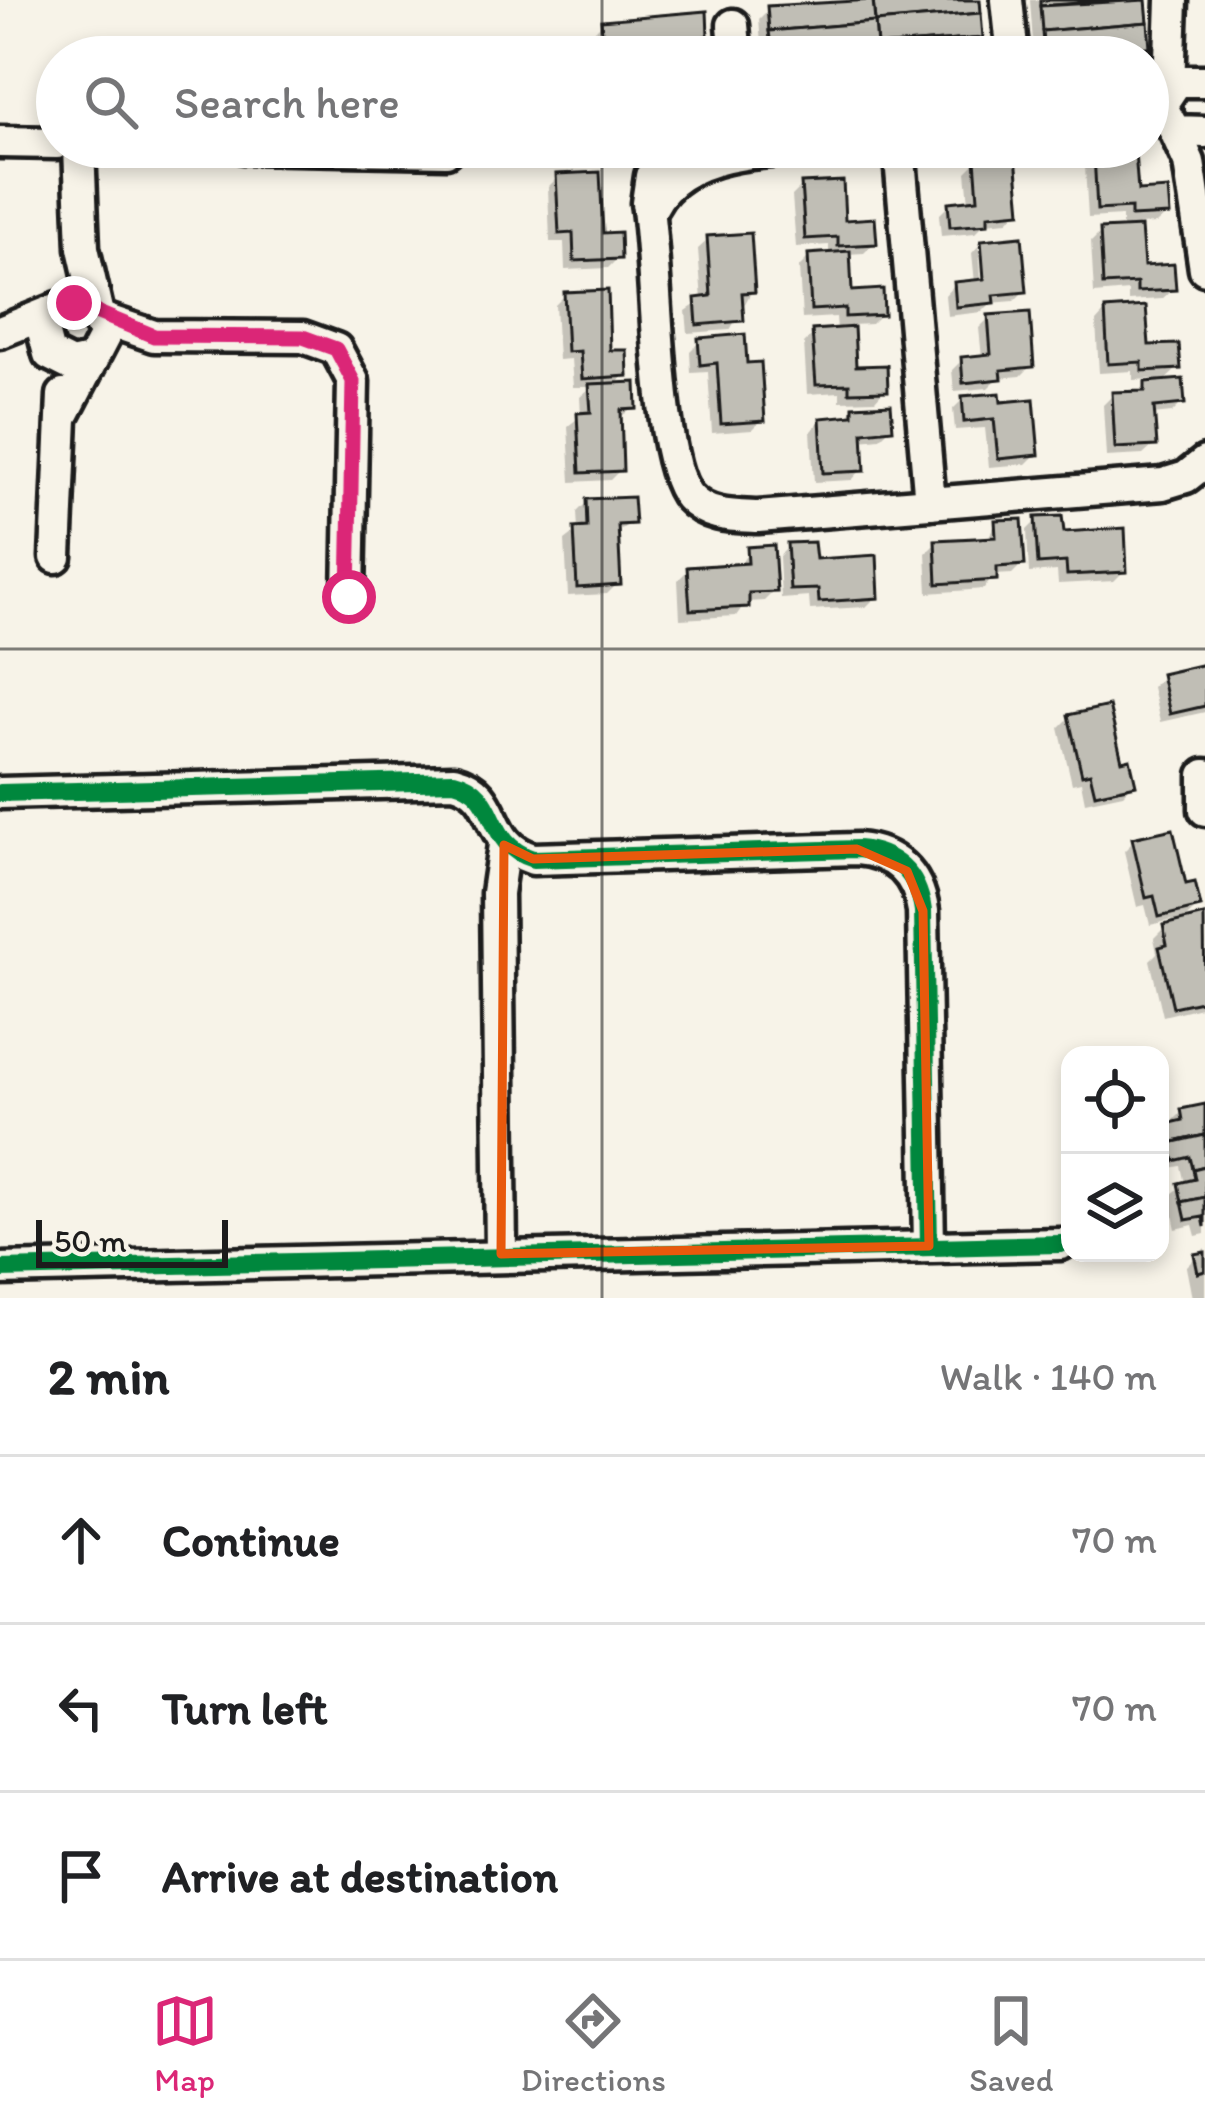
<!DOCTYPE html>
<meta charset="utf-8">
<style>
:root{--surface:#fff;--page:#f2f2f2;--text:#202124;--muted:#757577;--line:#e0e0e0;--accent:#db2777}
body{margin:0;font-family:Itim,sans-serif;background:var(--page);color:var(--text)}
.controls{position:absolute;right:36px;bottom:36px;display:grid;overflow:hidden;border-radius:24px;box-shadow:0 6px 18px #0003}
.controls button{width:108px;height:108px;display:grid;place-items:center;padding:0;border:0;border-bottom:3px solid var(--line);background:var(--surface);color:var(--text);font:60px sans-serif}
.scale{position:absolute;left:36px;bottom:30px;width:192px;box-sizing:border-box;padding-left:12px;border:6px solid #1c1c1c;border-top:0;font-size:33px;line-height:42px;white-space:nowrap;color:#1c1c1c;-webkit-text-stroke:9px #f7f3e8;paint-order:stroke}
.stop{position:absolute;width:36px;height:36px;margin:-27px;border:9px solid #db2777;border-radius:50%;background:#fff}
.stop.end{background:#db2777;border-color:#fff;box-shadow:0 3px 12px #0008}
.list{margin:0;padding:0;list-style:none}
h2{display:flex;justify-content:space-between;align-items:center;height:156px;margin:0;padding:0 48px;font-size:51px}
h2 small{font-size:39px;font-weight:400;color:var(--muted)}
.list li{display:grid;grid-template-columns:78px 1fr auto;gap:36px;align-items:center;box-sizing:border-box;height:168px;padding:0 48px;border-top:3px solid var(--line)}
.list b{display:block;font-size:45px;white-space:nowrap}
.list em{font-size:39px;font-style:normal;color:var(--muted)}
.icon{flex:none;width:66px;height:66px;fill:none;stroke:currentColor;stroke-width:2;stroke-linecap:round;stroke-linejoin:round}
.map{position:relative;flex:none;width:1205px;height:1298px;overflow:hidden}
.search{position:absolute;background:var(--surface);box-shadow:0 6px 18px #0003;left:36px;right:36px;top:36px;height:132px;display:flex;align-items:center;gap:30px;box-sizing:border-box;padding:0 42px;border-radius:66px;color:var(--muted);font-size:45px}
.sheet{height:660px;background:var(--surface)}
nav{display:flex;justify-content:space-around;align-items:center;box-sizing:border-box;height:168px;border-top:3px solid var(--line);background:var(--surface);font-size:33px;color:var(--muted)}
nav a{display:grid;justify-items:center;gap:6px}
nav .on{color:var(--accent)}
.map>svg:first-child{display:block}
.shadow{fill:#0003;fill-rule:evenodd}
.building{fill:#c0beb5;stroke:#1c1c1c;stroke-width:3}
.lines{fill:none;stroke-linecap:round;stroke-linejoin:round}
.minor-casing{stroke:#1c1c1c;stroke-width:39}
.minor{stroke:#f7f3e8;stroke-width:30}
.cycleway-casing{stroke:#f7f3e8;stroke-width:26}
.cycleway{stroke:#00873e;stroke-width:18}
.route{stroke:#db2777;stroke-width:15}
.marked{fill:none;stroke:#e8590c;stroke-width:9;stroke-linejoin:round}
.grid{fill:none;stroke:#1c1c1c;stroke-width:3;stroke-opacity:0.55}
</style>
<div class="map">
<svg width="1205" height="1298" viewBox="0 0 1205 1298">
<rect width="100%" height="100%" fill="#f7f3e8"/>
<filter id="ink" filterUnits="userSpaceOnUse"><feTurbulence type="fractalNoise" baseFrequency=".00833" numOctaves="2"/><feDisplacementMap in="SourceGraphic" scale="24" xChannelSelector="R" yChannelSelector="G"/><feConvolveMatrix kernelMatrix="1 2 1 2 8 2 1 2 1" color-interpolation-filters="sRGB"/></filter>
<g filter="url(#ink)">
<!-- shadow -->
<g class="shadow">
<polygon points="876,0 977,0 981,57 762,57 759,19 769,9"/>
<polygon points="1030,0 1143,0 1147,57 1034,57"/>
<polygon points="602,23 707,57 594,57 592,33"/>
<polygon points="1095,157 1167,214 1156,224 1138,225 1141,269 1173,289 1162,299 1128,301 1128,291 1094,294 1091,242 1101,232 1122,231 1122,216 1088,218 1085,167"/>
<polygon points="976,162 1018,210 1008,221 985,223 975,233 941,236 939,215 949,205 969,203 966,172"/>
<polygon points="558,177 618,258 608,268 565,270 564,242 550,242 548,187"/>
<polygon points="802,186 874,243 864,253 847,254 849,294 881,314 871,324 851,325 853,370 885,389 875,400 840,401 840,392 807,394 804,343 814,333 837,331 836,317 802,319 799,267 809,257 829,256 829,245 796,247 792,196"/>
<polygon points="709,239 752,291 730,330 688,333 686,311 702,300 698,249"/>
<path d="M982,242L1024,291L1014,301L991,303L982,312L947,316L945,295L955,284L975,283L972,253ZM979,247H985L988,294H982Z"/>
<polygon points="565,295 625,375 614,386 634,408 618,418 620,470 610,480 571,482 568,426 581,416 580,397 591,387 573,387 571,359 558,360 555,305"/>
<polygon points="1106,311 1178,368 1162,383 1182,403 1172,413 1152,415 1154,445 1143,455 1106,457 1103,405 1113,395 1137,394 1152,379 1133,380 1133,371 1099,373 1096,322"/>
<polygon points="989,318 1031,366 1021,376 998,378 988,388 954,391 952,370 962,360 982,358 979,328"/>
<polygon points="700,341 744,366 762,420 752,430 712,433 708,372 691,373 690,351"/>
<polygon points="963,399 998,406 1036,454 1026,464 989,467 985,428 955,430 953,409"/>
<polygon points="854,409 890,428 880,438 860,440 862,469 852,480 814,482 811,431 821,420 844,419"/>
<polygon points="587,502 631,523 615,533 617,584 607,594 568,596 565,541 578,531 577,512"/>
<polygon points="1037,520 1061,535 1124,571 1114,581 1058,584 1057,571 1029,573 1027,530"/>
<polygon points="996,523 1022,564 1012,574 994,575 984,589 928,593 926,553 936,543 987,540"/>
<polygon points="789,546 813,562 876,597 866,607 810,610 809,597 781,599 779,556"/>
<polygon points="749,550 774,591 764,601 746,602 736,616 680,619 678,580 688,570 739,567"/>
<polygon points="1205,667 1205,712 1160,722 1152,687 1162,677"/>
<polygon points="1069,718 1133,784 1123,794 1085,802 1081,782 1072,784 1059,728"/>
<polygon points="1134,841 1198,906 1180,924 1202,919 1205,1002 1200,1007 1163,1016 1150,960 1157,953 1154,938 1172,920 1150,925 1145,905 1137,907 1124,851"/>
<polygon points="1205,1107 1205,1234 1196,1236 1193,1225 1176,1229 1169,1196 1185,1184 1181,1166 1164,1169 1160,1134 1182,1112"/>
<polygon points="1205,1248 1205,1297 1192,1298 1186,1267"/>
</g>
<!-- building -->
<g class="building">
<polygon points="873,0 980,0 981,13 875,22"/>
<polygon points="873,0 875,22 769,31 767,6"/>
<polygon points="1040,0 1118,0 1040,6"/>
<polygon points="1146,0 1148,22 1042,31 1040,6"/>
<polygon points="707,11 708,36 603,45 601,20"/>
<polygon points="981,13 983,38 877,46 875,22"/>
<polygon points="875,22 877,46 772,55 769,31"/>
<polygon points="1148,22 1150,47 1044,55 1042,31"/>
<polygon points="708,36 710,57 604,57 603,45"/>
<polygon points="983,38 984,57 878,57 877,46"/>
<polygon points="877,46 878,57 772,57 772,55"/>
<polygon points="1150,47 1148,72 1148,57 1044,55"/>
<polygon points="1135,152 1138,191 1168,189 1170,215 1131,217 1131,208 1097,210 1094,154"/>
<polygon points="1016,156 1021,212 988,215 988,224 950,227 948,202 978,199 975,159"/>
<polygon points="600,172 603,233 620,232 621,259 574,261 573,233 559,234 556,174"/>
<polygon points="843,181 845,220 875,218 877,244 838,246 838,237 805,239 801,183"/>
<polygon points="1141,227 1144,266 1174,264 1176,290 1137,292 1137,283 1103,285 1100,229"/>
<polygon points="751,233 755,292 742,293 744,321 697,325 695,298 711,296 707,236"/>
<polygon points="1022,236 1027,292 994,295 995,303 956,307 954,282 984,279 981,240"/>
<polygon points="850,251 852,291 883,289 884,315 845,317 845,308 811,310 808,254"/>
<polygon points="608,290 610,350 627,350 628,376 582,379 580,351 567,352 564,292"/>
<polygon points="1146,306 1149,345 1179,344 1181,369 1142,371 1142,362 1108,364 1105,309"/>
<polygon points="1030,312 1034,367 1001,370 1002,379 963,383 961,357 991,354 988,315"/>
<polygon points="854,327 856,366 887,365 888,391 849,392 849,384 816,385 812,330"/>
<polygon points="745,334 747,363 761,362 765,421 721,424 717,363 700,365 698,338"/>
<polygon points="1183,379 1185,404 1154,407 1157,446 1115,448 1112,392 1145,391 1145,382"/>
<polygon points="636,382 637,409 621,410 623,471 580,473 577,413 591,412 589,384"/>
<polygon points="1000,393 1001,402 1034,399 1039,455 998,459 994,419 964,422 962,396"/>
<polygon points="891,404 893,429 863,432 865,471 823,473 820,418 853,415 853,406"/>
<polygon points="633,497 635,524 618,525 621,585 577,588 574,528 587,527 586,499"/>
<polygon points="1062,516 1064,532 1125,528 1127,572 1067,575 1066,562 1038,564 1035,517"/>
<polygon points="1022,519 1025,565 997,567 997,580 937,584 935,540 996,537 995,520"/>
<polygon points="814,542 816,559 877,555 879,598 819,602 818,589 790,590 787,543"/>
<polygon points="774,545 777,592 749,593 749,607 690,610 687,567 748,563 747,547"/>
<polygon points="1205,664 1205,706 1170,714 1161,674"/>
<polygon points="1109,706 1122,761 1130,759 1136,785 1095,794 1090,773 1082,775 1068,715"/>
<polygon points="1173,829 1186,884 1195,882 1201,907 1159,917 1154,896 1146,898 1132,838"/>
<polygon points="1204,915 1205,1000 1173,1007 1159,947 1167,945 1163,925"/>
<polygon points="1205,1104 1205,1135 1170,1143 1166,1124 1183,1120 1181,1109"/>
<polygon points="1205,1135 1205,1166 1193,1169 1190,1157 1174,1161 1170,1143"/>
<polygon points="1205,1166 1205,1197 1182,1202 1178,1183 1195,1179 1193,1169"/>
<polygon points="1205,1197 1205,1227 1203,1217 1186,1220 1182,1202"/>
<polygon points="1205,1252 1205,1271 1198,1273 1194,1254"/>
</g>
<g class="lines">
<defs>
<g id="minor">
<polyline points="1007,0 1013,57"/>
<polyline points="733,25 736,57"/>
<polyline points="1205,81 1177,81 1161,105 1175,131 1205,132"/>
<polyline points="1169,87 1172,0"/>
<polyline points="1175,131 1189,162 1205,269"/>
<polyline points="0,142 57,143"/>
<polyline points="79,147 83,248 98,314"/>
<polyline points="243,147 446,151"/>
<path d="M677,147L651,176L647,203C658,264 655,458 689,497C707,517 733,516 758,517L1163,484L1186,477L1205,462"/>
<polyline points="899,147 930,503"/>
<path d="M653,206C687,139 803,152 869,147"/>
<polyline points="101,318 154,336 303,337 336,349 353,381 349,597"/>
<polyline points="0,332 55,310"/>
<polyline points="65,412 105,335 91,308 74,303 58,308 43,331 49,354 71,365 90,361"/>
<polyline points="56,557 63,395"/>
<polyline points="1205,775 1205,810"/>
<path d="M0,793L454,781C502,793 482,843 533,859L857,849C894,852 918,873 923,911L929,1246"/>
<polyline points="501,1254 497,893 504,845"/>
<polyline points="0,1269 1061,1244"/>
</g>
</defs>
<!-- minor casing -->
<use href="#minor" class="minor-casing"/>
<!-- minor -->
<use href="#minor" class="minor"/>
<defs>
<g id="cycleway">
<path d="M0,793L454,781C502,793 482,843 533,859L857,849C894,852 918,873 923,911L929,1246"/>
<polyline points="0,1269 1061,1244"/>
</g>
</defs>
<!-- cycleway casing -->
<use href="#cycleway" class="cycleway-casing"/>
<!-- cycleway -->
<use href="#cycleway" class="cycleway"/>
</g>
</g>
<g class="lines" filter="url(#ink)">
<!-- route -->
<polyline class="route" points="74,303 154,336 303,337 336,349 353,381 349,597"/>
</g>
<!-- marked area -->
<path class="marked" d="M504,845L533,859L857,849L907,871L923,911L929,1246L501,1254Z"/>
<!-- grid -->
<path class="grid" d="M602,0V57M602,147V1298M0,649H1205"/>
</svg>
<div class="controls">
<button><svg class="icon" aria-label="locate" viewBox="0 0 24 24"><circle cx="12" cy="12" r="6"/><path d="M12 2v4M12 18v4M2 12h4M18 12h4"/></svg></button>
<button><svg class="icon" aria-label="layers" viewBox="0 0 24 24"><path d="M12 4l9 5-9 5-9-5zM3 14l9 5 9-5"/></svg></button>
</div>
<div class="scale">50 m</div>
<div class="stop" style="left:349px;top:597px"></div>
<div class="stop end" style="left:74px;top:303px"></div>
<div class="search"><svg class="icon" aria-label="search" viewBox="0 0 24 24"><circle cx="10" cy="10" r="6"/><path d="M15 15l6 6"/></svg>Search here</div>
</div>
<section class="sheet">
<h2>2 min<small>Walk · 140 m</small></h2>
<ul class="list">
<li><svg class="icon" aria-label="ahead" viewBox="0 0 24 24"><path d="M12 20V5M6 11l6-6 6 6"/></svg><div><b>Continue</b></div><em>70 m</em></li>
<li><svg class="icon" aria-label="left" viewBox="0 0 24 24"><path d="M17 20v-9H6M10 6l-5 5 5 5"/></svg><div><b>Turn left</b></div><em>70 m</em></li>
<li><svg class="icon" aria-label="arrive" viewBox="0 0 24 24"><path d="M6 21V4h12l-3 4 3 4H6"/></svg><div><b>Arrive at destination</b></div></li>
</ul>
</section>
<nav>
<a class="on"><svg class="icon" aria-label="map" viewBox="0 0 24 24"><path d="M3 6l6-2 6 2 6-2v14l-6 2-6-2-6 2zM9 4v14M15 6v14"/></svg>Map</a>
<a><svg class="icon" aria-label="directions" viewBox="0 0 24 24"><path d="M12 3l9 9-9 9-9-9zM9 14v-3h6M13 9l2 2-2 2"/></svg>Directions</a>
<a><svg class="icon" aria-label="saved" viewBox="0 0 24 24"><path d="M7 4h10v16l-5-4-5 4z"/></svg>Saved</a>
</nav>
